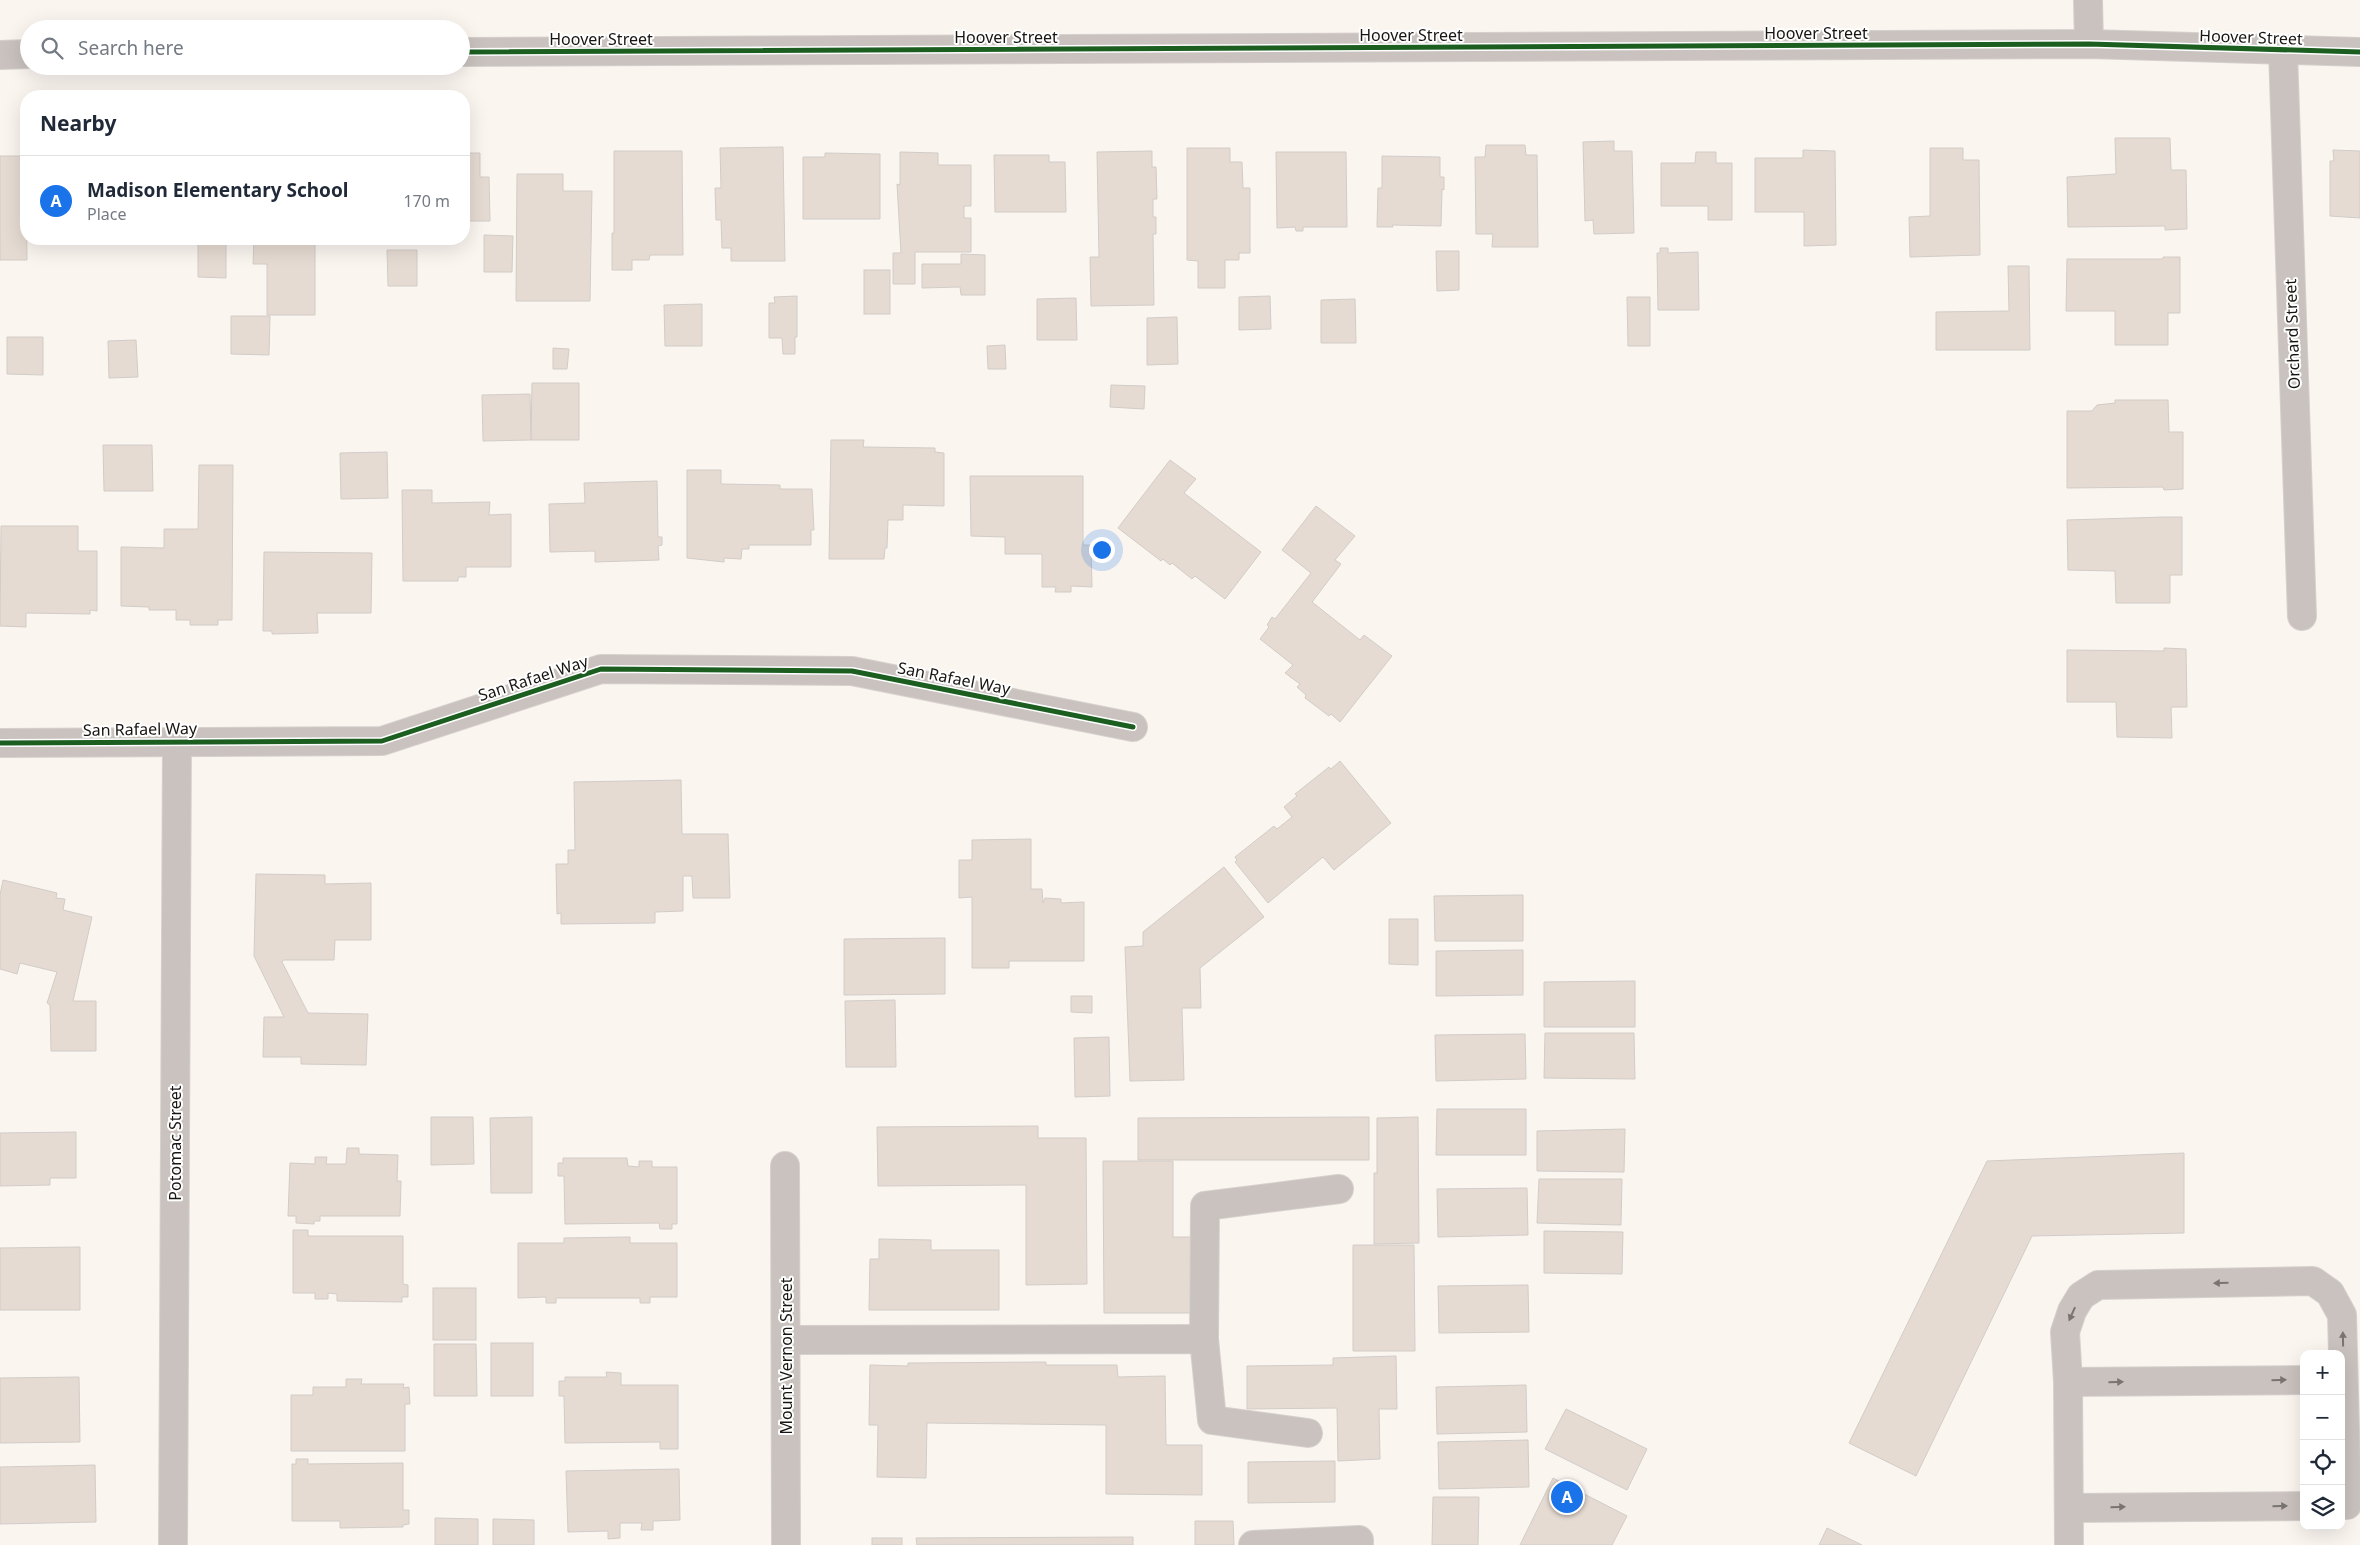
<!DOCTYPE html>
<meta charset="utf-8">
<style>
:root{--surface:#fff;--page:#f2f2f3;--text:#1f2937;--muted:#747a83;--line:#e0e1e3;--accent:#1a73e8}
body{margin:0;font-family:"Noto Sans",sans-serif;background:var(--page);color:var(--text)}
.controls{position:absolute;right:15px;bottom:15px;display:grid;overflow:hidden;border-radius:10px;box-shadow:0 5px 20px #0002}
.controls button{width:45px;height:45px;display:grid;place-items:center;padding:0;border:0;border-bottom:1px solid var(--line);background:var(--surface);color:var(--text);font:25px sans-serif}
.you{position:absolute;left:1101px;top:549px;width:18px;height:18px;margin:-12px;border:4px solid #fff;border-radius:50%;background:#1a73e8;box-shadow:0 0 0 8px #1a73e833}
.badge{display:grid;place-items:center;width:32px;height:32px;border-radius:50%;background:var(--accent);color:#fff;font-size:16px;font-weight:700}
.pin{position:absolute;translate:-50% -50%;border:2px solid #fff;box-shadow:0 1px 5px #0006}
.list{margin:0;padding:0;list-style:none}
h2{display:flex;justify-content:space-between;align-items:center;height:65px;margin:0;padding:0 20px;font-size:21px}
h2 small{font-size:16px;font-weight:400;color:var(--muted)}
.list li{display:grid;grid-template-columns:32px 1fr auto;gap:15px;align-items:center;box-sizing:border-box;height:90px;padding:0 20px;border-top:1px solid var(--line)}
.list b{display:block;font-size:19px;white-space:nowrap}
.list p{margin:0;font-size:16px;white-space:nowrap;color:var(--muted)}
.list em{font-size:16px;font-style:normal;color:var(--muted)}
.icon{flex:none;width:28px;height:28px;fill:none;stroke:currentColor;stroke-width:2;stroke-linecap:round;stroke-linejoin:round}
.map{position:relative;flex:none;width:2360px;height:1545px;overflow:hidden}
.search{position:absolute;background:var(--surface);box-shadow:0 5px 20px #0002;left:20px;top:20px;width:450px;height:55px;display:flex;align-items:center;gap:12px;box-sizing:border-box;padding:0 18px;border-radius:28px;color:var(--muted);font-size:19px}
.panel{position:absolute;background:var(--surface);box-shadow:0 5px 20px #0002;left:20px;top:90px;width:450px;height:155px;border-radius:20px}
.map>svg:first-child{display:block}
.building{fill:#e6dbd2;stroke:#d1ccc8}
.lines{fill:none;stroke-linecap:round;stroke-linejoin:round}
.minor-casing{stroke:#d6d1cd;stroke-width:30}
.minor{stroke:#c9c2be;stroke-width:28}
.cycleway-casing{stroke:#fff;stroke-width:8}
.cycleway{stroke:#1b5e20;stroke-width:5}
.oneway{fill:#797470}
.labels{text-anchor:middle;stroke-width:4;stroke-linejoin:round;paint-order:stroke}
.street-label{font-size:16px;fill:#171411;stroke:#fff}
</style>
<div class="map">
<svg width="2360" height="1545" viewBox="0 0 2360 1545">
<rect width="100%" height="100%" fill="#fbf5f0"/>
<!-- building -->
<g class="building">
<polygon points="2115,138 2170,138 2171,170 2186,170 2187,229 2165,230 2165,226 2068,227 2067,177 2116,174"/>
<polygon points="1614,141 1614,151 1632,151 1634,233 1594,234 1593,220 1585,221 1583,142"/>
<polygon points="464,142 469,142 469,153 480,153 480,177 489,177 490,221 464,221"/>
<polygon points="1486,145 1525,145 1526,155 1537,155 1538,247 1492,247 1493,234 1476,234 1475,157 1485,157"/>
<polygon points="783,147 785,261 731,261 731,248 722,248 721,220 716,220 715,188 721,188 720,148"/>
<polygon points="1187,148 1230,148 1230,162 1242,162 1243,188 1250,188 1250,253 1239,253 1239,260 1225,260 1225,288 1198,288 1198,261 1187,260"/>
<polygon points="1930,148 1963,148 1963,160 1979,160 1980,255 1910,257 1909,217 1930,216"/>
<polygon points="1803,150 1835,151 1836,245 1804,246 1804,212 1755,212 1755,158 1803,158"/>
<polygon points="2333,150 2360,151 2360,218 2330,216 2330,161 2334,161"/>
<polygon points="614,151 682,151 683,255 650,255 649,260 632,260 632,270 612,270 612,233 614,233"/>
<polygon points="1152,151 1152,167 1156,167 1157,199 1153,199 1153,217 1156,217 1156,234 1153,234 1154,305 1091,306 1090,257 1099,257 1097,152"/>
<polygon points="900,152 938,153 938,165 971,165 971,206 964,206 964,218 971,218 971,252 915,252 915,284 893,284 893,253 901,253 897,184 900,185"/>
<polygon points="1276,152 1346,152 1347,227 1303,227 1303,231 1296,231 1295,227 1277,228"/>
<polygon points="1696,152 1716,152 1716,163 1732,163 1732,220 1708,220 1708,206 1661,206 1661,163 1695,163"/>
<polygon points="825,153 880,154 880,219 803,219 803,157 825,157"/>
<polygon points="994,155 1049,155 1049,162 1065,162 1066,212 995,212"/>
<polygon points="0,156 26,156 27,260 0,260"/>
<polygon points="1382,156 1440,157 1440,177 1444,177 1444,190 1442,189 1441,226 1392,225 1393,227 1377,227 1378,188 1382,188"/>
<polygon points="517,174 563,174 563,191 592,191 590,301 516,301"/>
<polygon points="484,235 513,236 512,272 484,272"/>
<polygon points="198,239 226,239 226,278 198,277"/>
<polygon points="254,239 315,239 315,315 267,315 267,264 253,264"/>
<polygon points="1660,248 1668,248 1668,253 1698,252 1699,310 1658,310 1657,253 1660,253"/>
<polygon points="387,250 417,250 417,286 388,286"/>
<polygon points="1436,251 1459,251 1459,290 1437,291"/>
<polygon points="961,254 985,255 985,295 961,295 960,287 922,288 922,264 961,264"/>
<polygon points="2163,257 2180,257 2180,313 2168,313 2168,345 2115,345 2115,311 2066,311 2067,259 2163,259"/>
<polygon points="2008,266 2029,266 2030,350 1936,350 1936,312 2009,311"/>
<rect x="864" y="270" width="26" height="44"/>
<polygon points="797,296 797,337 795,337 795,354 783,354 782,338 769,338 769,303 775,303 774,297"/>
<polygon points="1270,296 1271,329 1239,330 1239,297"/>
<polygon points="1627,297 1650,297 1650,346 1628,346"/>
<polygon points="1076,298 1077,340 1037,340 1037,299"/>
<polygon points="1355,299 1356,343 1321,343 1321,300"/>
<polygon points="702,304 702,346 665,346 664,305"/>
<polygon points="231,316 270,316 269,355 231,354"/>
<polygon points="1177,317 1178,364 1147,365 1147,318"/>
<polygon points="7,337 43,337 43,375 7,374"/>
<polygon points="136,340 138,377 109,378 108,341"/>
<polygon points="1005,345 1006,369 988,369 987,346"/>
<polygon points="553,348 569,349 567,369 553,369"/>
<polygon points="532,383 579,383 579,440 531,440"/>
<polygon points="1111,385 1145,386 1144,409 1110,407"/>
<polygon points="530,394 531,440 483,441 482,395"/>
<polygon points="2115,400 2168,400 2169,432 2183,432 2183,489 2164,490 2163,487 2067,488 2067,411 2092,411 2097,405 2115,403"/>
<polygon points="831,440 864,440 863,447 935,448 935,452 944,453 944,506 903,505 903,520 888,520 887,548 885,548 884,559 829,559"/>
<polygon points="103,445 152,445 153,491 104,491"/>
<polygon points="387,452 388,498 341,499 340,453"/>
<polygon points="1170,460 1196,479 1184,493 1261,552 1225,599 1195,576 1192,579 1172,563 1170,565 1163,559 1161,561 1118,528"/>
<polygon points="199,465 233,465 232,620 218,620 218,625 190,625 190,620 176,620 176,610 149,610 149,607 121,606 121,547 164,548 164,529 198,529"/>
<polygon points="687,470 721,470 721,484 780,485 780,489 812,489 814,530 811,530 811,545 749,545 749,549 742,549 741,559 724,558 724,562 687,558"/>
<polygon points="970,476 1083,476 1083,545 1091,545 1092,587 1071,586 1071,592 1055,592 1056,587 1042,587 1042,554 1005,554 1005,537 971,536"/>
<polygon points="657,481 658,537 662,537 662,545 658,546 659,560 595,562 595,551 550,552 549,504 585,503 584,483"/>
<polygon points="402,490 432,490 432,503 490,502 489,515 511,514 511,567 466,567 466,577 458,577 458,581 403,581"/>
<polygon points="1316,506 1355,536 1335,560 1341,564 1312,602 1360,640 1364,635 1392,656 1340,722 1331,714 1329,716 1305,698 1306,695 1297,687 1300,684 1285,673 1293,665 1260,639 1269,627 1267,625 1272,617 1275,619 1311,573 1282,550"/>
<polygon points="2164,517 2182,517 2182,575 2170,575 2170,603 2116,603 2115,571 2068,570 2067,520"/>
<polygon points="1,526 78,526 78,551 97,551 97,611 90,610 90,614 26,613 26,627 0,626"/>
<polygon points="264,552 372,553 371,613 317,613 318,633 272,634 272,631 263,631"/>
<polygon points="2164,648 2186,649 2187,707 2171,707 2172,738 2117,737 2116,702 2067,702 2067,650 2164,651"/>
<polygon points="1340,761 1391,823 1334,870 1323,857 1268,903 1235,862 1237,860 1235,857 1274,826 1277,829 1292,817 1284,807 1297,796 1295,794 1329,767 1331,769"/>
<polygon points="681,780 682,834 728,834 730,898 693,898 692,876 683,876 683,911 655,912 655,923 561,924 561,913 557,914 556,864 568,864 568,850 575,850 574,782"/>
<polygon points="1031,839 1031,889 1042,889 1043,903 1045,898 1061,899 1061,903 1084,902 1084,961 1009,961 1009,968 972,968 972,897 959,898 959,860 972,860 972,840"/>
<polygon points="1224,867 1264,917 1200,968 1201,1008 1182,1008 1184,1080 1130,1081 1125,947 1143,946 1143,932"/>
<polygon points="256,874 325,875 325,884 371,883 371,940 335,940 334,960 283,960 282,962 308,1013 368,1014 366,1065 301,1064 301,1057 263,1057 264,1017 284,1017 254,956"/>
<polygon points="3,880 57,893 56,898 65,899 63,910 92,917 73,1001 96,1001 96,1051 51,1051 50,1005 47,1003 57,972 20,963 17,974 0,969 0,895"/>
<polygon points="1523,895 1523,941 1435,941 1434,896"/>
<polygon points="1389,919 1418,919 1418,965 1389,964"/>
<polygon points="945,938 945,994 844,995 844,939"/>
<polygon points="1523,950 1523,995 1436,996 1436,951"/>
<polygon points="1635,981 1635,1027 1544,1027 1544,982"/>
<polygon points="1071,996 1092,996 1092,1013 1071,1012"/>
<polygon points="895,1000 896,1067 846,1067 845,1001"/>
<polygon points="1545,1033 1634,1033 1635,1079 1544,1078"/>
<polygon points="1525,1034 1526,1079 1436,1081 1435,1035"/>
<polygon points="1109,1037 1110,1096 1075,1097 1074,1038"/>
<polygon points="1437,1109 1526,1109 1526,1155 1436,1155"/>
<polygon points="431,1117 473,1117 474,1164 431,1165"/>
<polygon points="532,1117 532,1193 491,1193 490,1118"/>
<polygon points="1369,1117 1369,1160 1138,1160 1138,1118"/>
<polygon points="1418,1117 1419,1243 1374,1244 1374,1173 1377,1173 1377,1118"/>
<polygon points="1038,1126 1038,1138 1086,1138 1087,1284 1026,1285 1026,1185 878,1186 877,1127"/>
<polygon points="1625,1129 1624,1172 1537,1171 1537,1131"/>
<polygon points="76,1132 76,1178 50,1178 50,1185 0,1186 0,1133"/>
<polygon points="347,1148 359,1148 359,1154 398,1155 397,1181 401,1181 400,1216 320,1216 320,1221 314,1221 314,1224 296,1223 296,1216 288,1216 290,1163 315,1164 315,1157 327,1157 326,1164 346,1164"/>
<polygon points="2184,1153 2184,1233 2032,1236 1916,1476 1849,1443 1987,1161"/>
<polygon points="563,1158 627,1158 628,1166 639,1167 639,1161 652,1161 652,1167 677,1167 677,1224 672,1224 672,1229 660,1229 659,1223 565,1224 564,1176 558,1176 558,1163 563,1163"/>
<polygon points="1103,1161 1173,1161 1173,1237 1200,1237 1201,1313 1104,1313"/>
<polygon points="1539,1179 1622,1179 1621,1225 1537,1223"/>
<polygon points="1527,1188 1528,1235 1438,1237 1437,1189"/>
<polygon points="293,1230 308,1230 308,1236 403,1236 403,1284 408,1285 408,1297 402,1297 402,1302 337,1301 337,1294 328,1293 328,1299 315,1299 315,1293 293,1293"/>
<polygon points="1544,1231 1623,1232 1622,1274 1544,1273"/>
<polygon points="630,1237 630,1243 677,1243 677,1297 650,1297 650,1303 640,1303 640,1298 556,1298 556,1303 546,1303 546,1297 518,1298 518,1243 564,1243 564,1238"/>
<polygon points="879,1239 931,1240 931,1250 999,1250 999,1310 869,1310 870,1259 879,1259"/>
<polygon points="1353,1245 1414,1245 1415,1351 1353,1351"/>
<polygon points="80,1247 80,1310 0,1310 0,1248"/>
<polygon points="1528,1285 1529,1332 1439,1333 1438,1286"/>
<rect x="433" y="1288" width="43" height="52"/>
<rect x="491" y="1343" width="42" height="53"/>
<polygon points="434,1344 476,1344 477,1396 434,1396"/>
<polygon points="1396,1356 1397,1409 1379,1409 1380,1459 1338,1461 1337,1408 1247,1409 1247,1366 1333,1365 1333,1358"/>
<polygon points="1046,1362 1046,1365 1117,1365 1118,1377 1165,1376 1166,1445 1202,1445 1202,1495 1106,1494 1106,1425 927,1423 926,1478 877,1477 878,1425 869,1425 870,1365 908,1366 908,1363"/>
<polygon points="606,1372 621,1373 621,1385 678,1385 678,1449 660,1449 660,1442 565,1443 564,1396 559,1396 559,1381 565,1381 565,1377 607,1377"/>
<polygon points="79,1377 80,1442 0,1443 0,1378"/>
<polygon points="346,1379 362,1379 361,1384 404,1384 403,1388 409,1387 410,1404 405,1404 405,1451 291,1451 291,1395 313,1395 313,1387 346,1387"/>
<polygon points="1526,1385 1527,1432 1437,1434 1436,1387"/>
<polygon points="1566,1409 1647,1449 1627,1490 1545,1449"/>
<polygon points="1528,1440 1529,1487 1439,1489 1438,1442"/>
<polygon points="296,1459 308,1459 308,1464 403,1463 403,1510 409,1510 409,1524 403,1525 403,1527 340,1528 340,1521 292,1521 292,1464 296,1464"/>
<polygon points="1335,1461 1335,1502 1248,1503 1248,1462"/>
<polygon points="95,1465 96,1522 0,1524 0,1467"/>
<polygon points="679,1469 680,1520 653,1521 653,1530 641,1530 642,1523 620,1523 620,1538 608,1539 608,1531 568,1532 566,1471"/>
<polygon points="1553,1478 1627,1516 1612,1545 1520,1545"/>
<polygon points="1433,1497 1479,1497 1478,1545 1432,1545"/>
<polygon points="435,1518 478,1519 478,1545 435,1545"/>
<polygon points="493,1519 534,1520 534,1545 493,1545"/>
<polygon points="1195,1521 1233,1521 1234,1545 1195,1545"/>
<polygon points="1827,1528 1862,1545 1819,1545"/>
<polygon points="1133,1537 1133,1545 917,1545 916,1538"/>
<rect x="872" y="1538" width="30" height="7"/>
</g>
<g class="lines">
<defs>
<g id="minor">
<polyline points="2088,0 2089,44"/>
<polyline points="2283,51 2302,616"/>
<polyline points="461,52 2089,44 2360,52"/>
<polyline points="0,55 29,54"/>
<polyline points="0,743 382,741 601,669 852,671 1133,727"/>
<polyline points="785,1166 786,1545"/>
<polyline points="1204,1339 1205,1206 1339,1189"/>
<polyline points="786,1340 1204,1339 1212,1420 1308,1433"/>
<polyline points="2068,1382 2304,1380"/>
<polyline points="2069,1508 2304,1506"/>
<polyline points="173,1545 177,741"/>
<polyline points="1253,1545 1359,1540 1359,1545"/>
<polyline points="2069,1545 2068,1382 2065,1332 2072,1311 2081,1296 2098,1285 2313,1281 2330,1293 2342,1315 2347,1505 2341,1505"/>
</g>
</defs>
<!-- minor casing -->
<use href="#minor" class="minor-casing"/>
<!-- minor -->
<use href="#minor" class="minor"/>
<defs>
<g id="cycleway">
<polyline points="461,52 2089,44 2360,52"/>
<polyline points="0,743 382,741 601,669 852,671 1133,727"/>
</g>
</defs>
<!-- cycleway casing -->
<use href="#cycleway" class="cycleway-casing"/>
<!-- cycleway -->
<use href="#cycleway" class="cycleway"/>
</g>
<!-- one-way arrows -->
<defs><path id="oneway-solid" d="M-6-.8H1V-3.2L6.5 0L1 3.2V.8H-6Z" transform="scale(1.25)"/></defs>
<g class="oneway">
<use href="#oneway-solid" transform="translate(2221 1283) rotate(179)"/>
<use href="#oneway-solid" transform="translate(2072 1314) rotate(114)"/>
<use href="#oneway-solid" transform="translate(2343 1339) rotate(-91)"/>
<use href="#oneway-solid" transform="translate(2279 1380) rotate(-1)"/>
<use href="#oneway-solid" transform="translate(2116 1382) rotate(-1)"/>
<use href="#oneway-solid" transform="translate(2280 1506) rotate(-1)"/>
<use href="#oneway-solid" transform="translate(2118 1507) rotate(-1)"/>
</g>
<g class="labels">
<!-- street labels -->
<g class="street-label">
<text x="1816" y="39">Hoover Street</text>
<text x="1411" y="41">Hoover Street</text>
<text x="1006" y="43">Hoover Street</text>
<text transform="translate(2251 37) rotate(2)" y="6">Hoover Street</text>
<text x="601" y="45">Hoover Street</text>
<text transform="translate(2292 334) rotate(-92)" y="6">Orchard Street</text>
<text transform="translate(533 678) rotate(-18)" y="6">San Rafael Way</text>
<text transform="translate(954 678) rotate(11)" y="6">San Rafael Way</text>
<text transform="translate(140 729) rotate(-1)" y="6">San Rafael Way</text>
<text transform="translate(175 1143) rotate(-90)" y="6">Potomac Street</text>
<text transform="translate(786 1356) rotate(-90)" y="6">Mount Vernon Street</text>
</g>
</g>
</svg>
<div class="controls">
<button>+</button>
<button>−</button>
<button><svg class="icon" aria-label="locate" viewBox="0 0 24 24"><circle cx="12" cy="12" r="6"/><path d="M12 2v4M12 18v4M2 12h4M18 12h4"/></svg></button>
<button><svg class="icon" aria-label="layers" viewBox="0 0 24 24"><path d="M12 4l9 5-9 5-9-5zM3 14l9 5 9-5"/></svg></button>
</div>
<div class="you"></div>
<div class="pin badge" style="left:1567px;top:1497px">A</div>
<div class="search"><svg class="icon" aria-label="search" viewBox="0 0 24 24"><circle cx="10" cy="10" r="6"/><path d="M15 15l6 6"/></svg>Search here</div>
<section class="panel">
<h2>Nearby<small></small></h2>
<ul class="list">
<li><span class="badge">A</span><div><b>Madison Elementary School</b><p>Place</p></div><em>170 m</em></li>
</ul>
</section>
</div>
